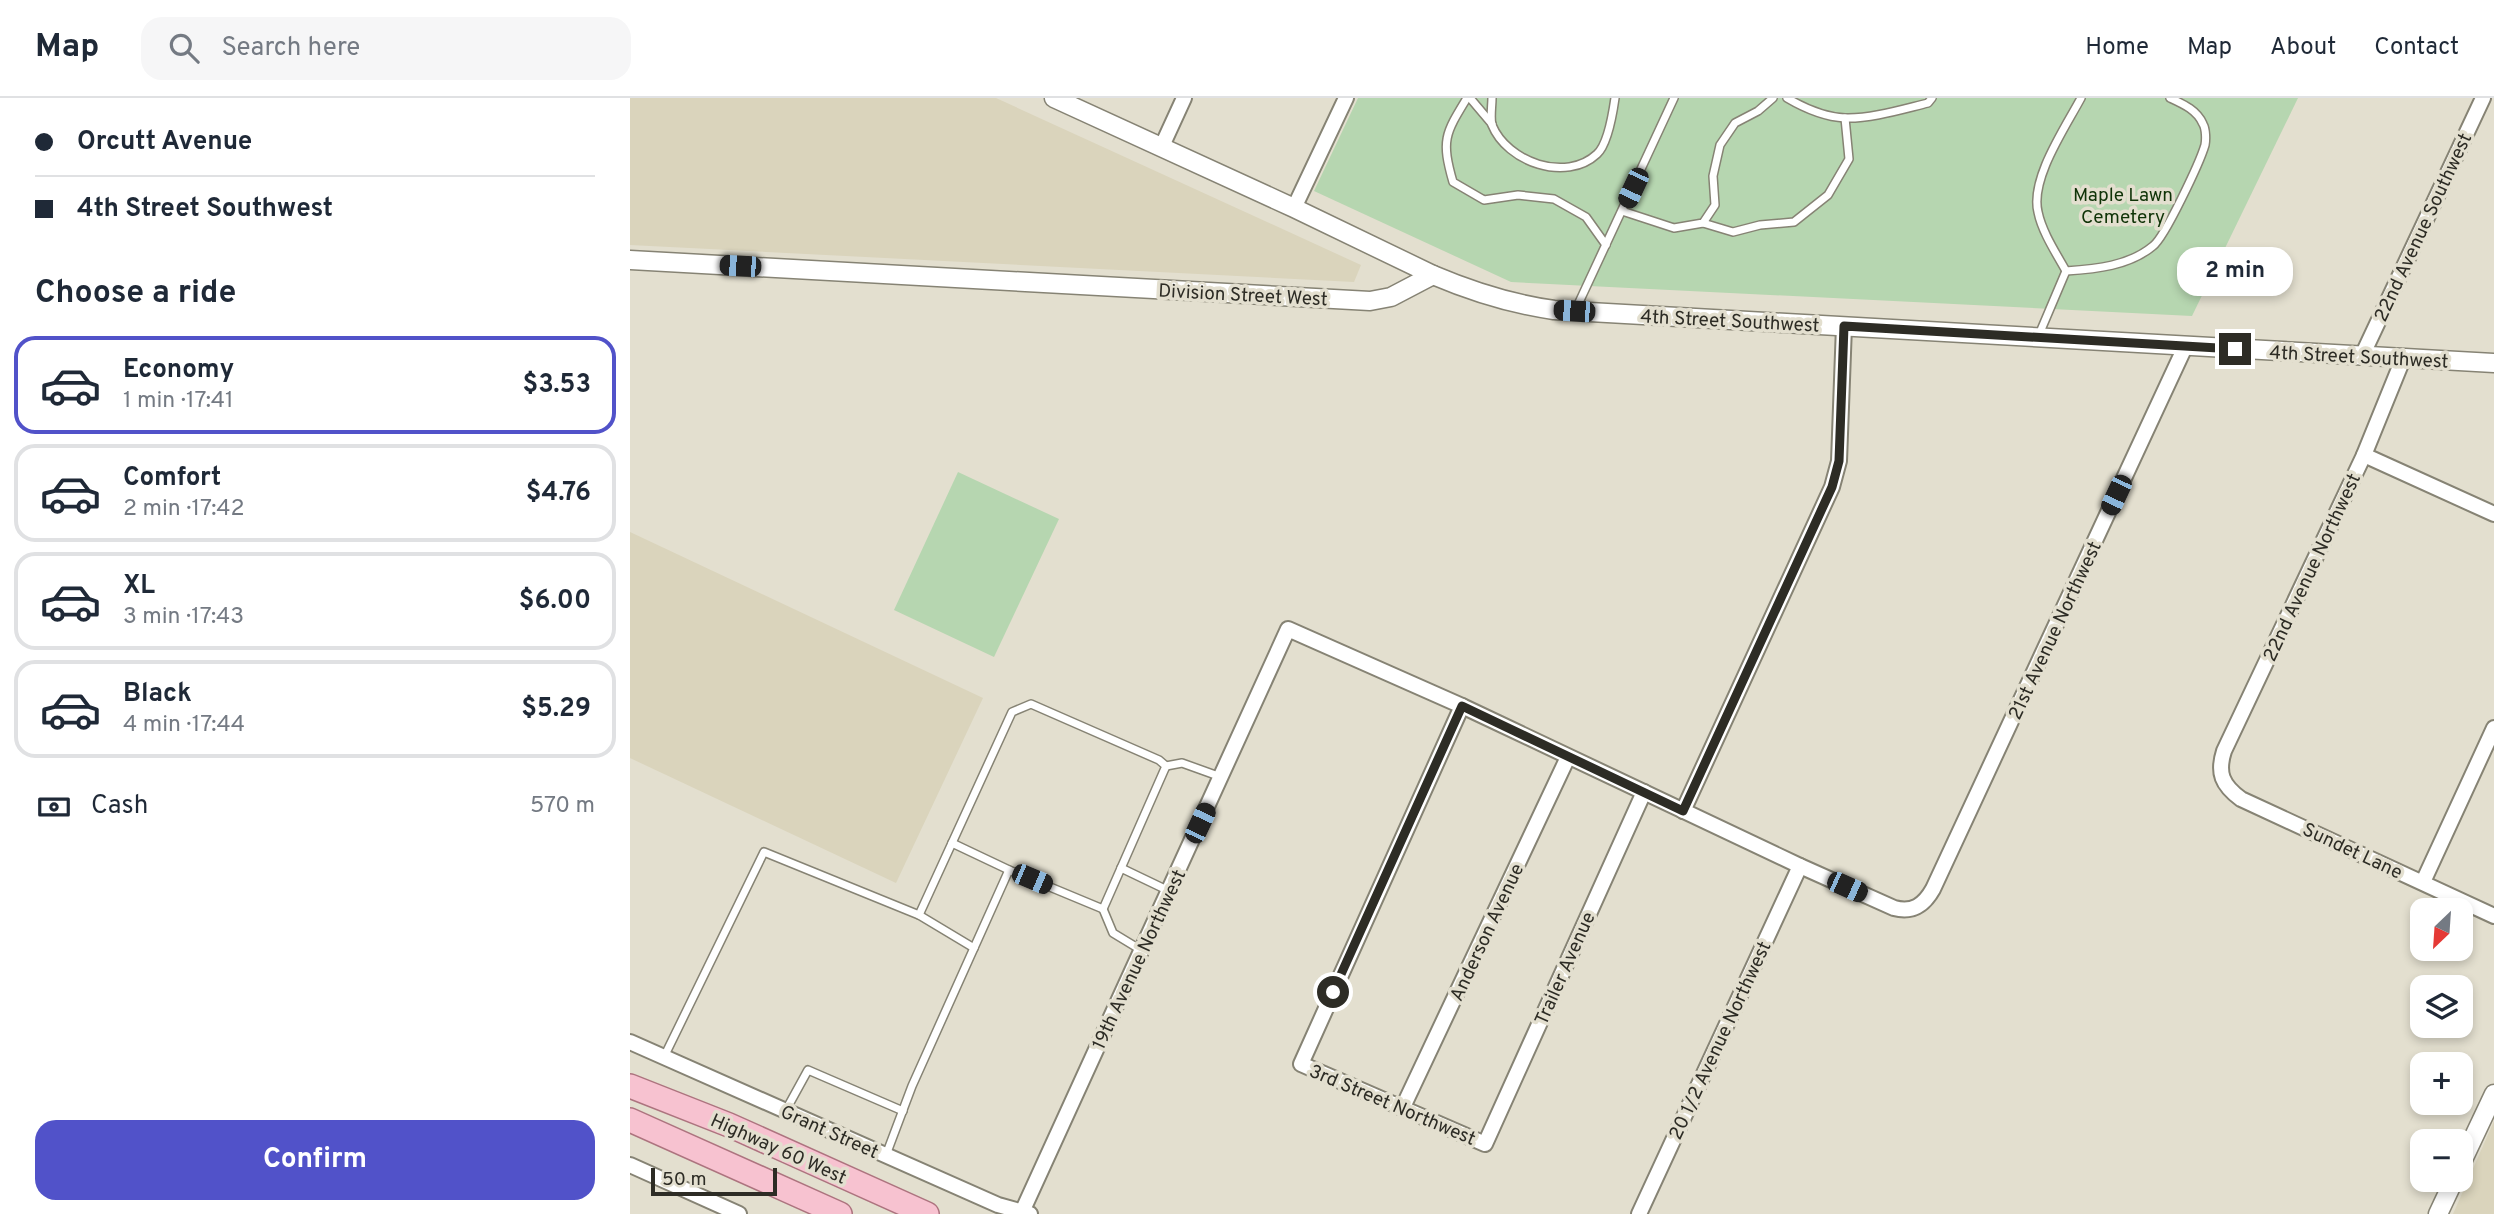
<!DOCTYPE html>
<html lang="en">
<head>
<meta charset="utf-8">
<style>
	:root { --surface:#fff; --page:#f6f6f7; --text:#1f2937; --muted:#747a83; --line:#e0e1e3; --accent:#5152c9 }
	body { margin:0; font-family:Overpass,sans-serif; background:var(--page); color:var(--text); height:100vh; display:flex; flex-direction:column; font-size:26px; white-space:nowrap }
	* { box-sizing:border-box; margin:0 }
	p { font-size:23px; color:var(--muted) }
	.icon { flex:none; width:38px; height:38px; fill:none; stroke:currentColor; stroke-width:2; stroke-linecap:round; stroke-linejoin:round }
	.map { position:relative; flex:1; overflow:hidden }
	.panel { display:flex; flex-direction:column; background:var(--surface); width:630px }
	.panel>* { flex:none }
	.guide { display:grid; align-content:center; height:154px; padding:0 35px; background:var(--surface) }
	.needle { width:46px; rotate:205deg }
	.controls { position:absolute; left:1780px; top:800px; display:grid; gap:14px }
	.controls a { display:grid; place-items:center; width:63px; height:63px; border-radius:14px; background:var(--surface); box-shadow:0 4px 10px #0003; font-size:35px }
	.scale { position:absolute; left:21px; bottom:18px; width:126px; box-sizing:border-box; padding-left:7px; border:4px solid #2d2c25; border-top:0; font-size:19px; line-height:24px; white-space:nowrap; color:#2d2c25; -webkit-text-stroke:5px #e3dfcf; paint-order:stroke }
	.end { position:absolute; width:32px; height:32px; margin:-16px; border:9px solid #2d2c25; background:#fff; box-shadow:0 0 0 4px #fff }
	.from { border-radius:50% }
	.bubble { position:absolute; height:49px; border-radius:21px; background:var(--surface); box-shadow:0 4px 10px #0003; font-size:23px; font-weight:700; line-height:49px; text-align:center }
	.car { position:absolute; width:21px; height:42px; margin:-21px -10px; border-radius:9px; box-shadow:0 0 5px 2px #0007; background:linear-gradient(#222 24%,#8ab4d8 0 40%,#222 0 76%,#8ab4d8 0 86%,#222 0) }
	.guide b { display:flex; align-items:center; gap:24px; height:66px; font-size:26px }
	.guide b+b { border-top:2px solid var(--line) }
	.guide i { width:18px; height:18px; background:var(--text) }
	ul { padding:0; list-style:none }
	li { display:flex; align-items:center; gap:21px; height:98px; margin:0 14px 10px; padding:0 21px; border:4px solid var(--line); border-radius:21px }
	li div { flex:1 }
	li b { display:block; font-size:26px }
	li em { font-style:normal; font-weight:700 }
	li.active { border-color:var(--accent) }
	li>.icon { width:63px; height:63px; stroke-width:1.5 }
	h2 { padding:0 35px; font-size:32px; line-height:84px }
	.pay { display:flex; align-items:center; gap:18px; height:77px; padding:0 35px; font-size:26px }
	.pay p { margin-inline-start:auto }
	.cta { display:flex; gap:14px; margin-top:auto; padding:14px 35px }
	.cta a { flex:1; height:80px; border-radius:21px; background:var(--accent); color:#fff; font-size:28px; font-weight:700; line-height:80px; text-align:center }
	header { display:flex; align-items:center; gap:42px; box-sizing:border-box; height:98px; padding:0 35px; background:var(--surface); border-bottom:2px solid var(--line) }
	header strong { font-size:33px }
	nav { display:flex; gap:38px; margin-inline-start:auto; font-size:24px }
	.search { width:490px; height:63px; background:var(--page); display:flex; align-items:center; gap:18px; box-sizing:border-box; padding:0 24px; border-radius:21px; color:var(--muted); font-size:26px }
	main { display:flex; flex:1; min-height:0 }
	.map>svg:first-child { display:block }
</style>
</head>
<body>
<header>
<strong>Map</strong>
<div class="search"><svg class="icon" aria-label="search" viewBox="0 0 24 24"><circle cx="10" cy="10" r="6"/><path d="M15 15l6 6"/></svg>Search here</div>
<nav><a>Home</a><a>Map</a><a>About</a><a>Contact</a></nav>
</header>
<main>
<section class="panel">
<div class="guide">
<b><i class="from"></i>Orcutt Avenue</b>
<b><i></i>4th Street Southwest</b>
</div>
<h2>Choose a ride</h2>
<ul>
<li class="active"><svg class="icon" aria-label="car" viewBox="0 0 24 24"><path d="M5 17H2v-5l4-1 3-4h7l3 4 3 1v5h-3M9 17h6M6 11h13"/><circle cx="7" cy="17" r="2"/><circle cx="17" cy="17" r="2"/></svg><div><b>Economy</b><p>1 min · 17:41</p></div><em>$3.53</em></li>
<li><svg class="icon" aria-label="car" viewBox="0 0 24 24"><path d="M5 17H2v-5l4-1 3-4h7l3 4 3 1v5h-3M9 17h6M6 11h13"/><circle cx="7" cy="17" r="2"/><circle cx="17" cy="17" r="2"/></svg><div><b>Comfort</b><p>2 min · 17:42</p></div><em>$4.76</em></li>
<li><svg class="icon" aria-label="car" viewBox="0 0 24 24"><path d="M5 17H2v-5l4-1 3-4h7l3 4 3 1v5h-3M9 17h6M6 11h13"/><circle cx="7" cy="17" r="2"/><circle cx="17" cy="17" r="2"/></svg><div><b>XL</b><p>3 min · 17:43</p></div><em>$6.00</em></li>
<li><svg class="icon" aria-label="car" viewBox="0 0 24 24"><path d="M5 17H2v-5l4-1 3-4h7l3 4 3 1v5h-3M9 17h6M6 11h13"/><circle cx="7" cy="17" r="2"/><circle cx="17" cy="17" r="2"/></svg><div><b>Black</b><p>4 min · 17:44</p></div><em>$5.29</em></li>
</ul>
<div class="pay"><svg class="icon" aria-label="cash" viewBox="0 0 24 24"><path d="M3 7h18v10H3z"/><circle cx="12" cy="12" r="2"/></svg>Cash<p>570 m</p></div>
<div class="cta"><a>Confirm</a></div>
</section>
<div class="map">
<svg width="1864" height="1116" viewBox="0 0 1864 1116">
	<rect width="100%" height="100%" fill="#e3dfcf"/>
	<g fill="#dad4bc">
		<path d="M0 0H366L731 167 724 184 0 147Z"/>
		<path d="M0 434 353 600 266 785 0 660Z"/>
		<path d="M1864 1023V1116H1823Z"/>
	</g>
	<g fill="#b6d6b0">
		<path d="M728 0H1668L1562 218 881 184 684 93Z"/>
		<path d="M328 374 429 421 364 559 264 512Z"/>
	</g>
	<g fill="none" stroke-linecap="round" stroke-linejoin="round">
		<defs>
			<g id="service">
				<path d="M837 0C815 36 811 42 823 84L854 102 888 97 924 101 956 119 976 147"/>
				<path d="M840 0 862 26"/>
				<path d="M862 0C862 8 860 20 862 27 877 64 936 85 967 56 978 46 983 14 985 0"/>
				<path d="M1157 0C1174 10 1195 19 1215 20 1240 21 1273 11 1298 5L1302 0"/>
				<path d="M992 113 1044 130 1073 125 1085 107 1083 78 1090 47 1105 25 1128 13 1143 0"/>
				<path d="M1073 125 1103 134 1130 127 1164 124 1198 97 1219 61 1215 20"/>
				<path d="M1436 173C1466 171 1499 168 1523 148 1535 139 1570 64 1575 47 1576 42 1576 31 1573 26 1567 12 1553 6 1540 0"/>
				<path d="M1436 173C1426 155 1412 134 1408 114 1400 81 1435 30 1451 0"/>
				<path d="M945 213 1044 0"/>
				<path d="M1408 239 1436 173"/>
				<path d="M536 668 552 665 591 679"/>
				<path d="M322 745 379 772"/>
				<path d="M491 770 539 793"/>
				<path d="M473 811 483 835 511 852"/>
				<path d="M289 817 344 850"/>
				<path d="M34 959 134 754 289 817 382 614 401 606 529 662 536 668 473 811 379 772 282 988 256 1057"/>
				<path d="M156 1012 178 972 273 1013"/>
			</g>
			<g id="minor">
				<path d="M532 48 554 0"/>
				<path d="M664 110 716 0"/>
				<path d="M1732 258 1853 0"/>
				<path d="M1773 261 1734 357 1594 653C1587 675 1592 687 1611 701L1864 818"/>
				<path d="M1734 357 1864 416"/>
				<path d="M832 608 671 966 855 1046 1014 694"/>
				<path d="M1053 713 1202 389 1209 363 1214 228"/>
				<path d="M1793 784 1864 630"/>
				<path d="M0 944 368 1107 400 1116"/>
				<path d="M773 1009 938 659"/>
				<path d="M0 1067 109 1116"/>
				<path d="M392 1114 658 531 832 608 1170 768 1264 810C1283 815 1294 807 1303 791L1555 249"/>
				<path d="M1009 1116 1170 768"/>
			</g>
			<g id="tertiary">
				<path d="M0 162 740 203 761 199 803 177 664 110 424 0"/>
				<path d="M803 177C843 194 881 206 924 212L1864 265"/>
				<path d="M1830 1068 1864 996"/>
				<path d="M1808 1116 1824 1082"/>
			</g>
			<g id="primary">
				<path d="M0 988 99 1027 297 1116"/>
				<path d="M0 1022 210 1116"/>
			</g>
		</defs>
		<use href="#service" stroke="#868374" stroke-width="10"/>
		<use href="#minor" stroke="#868374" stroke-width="18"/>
		<use href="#tertiary" stroke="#868374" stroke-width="21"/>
		<use href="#primary" stroke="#ad747f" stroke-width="26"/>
		<use href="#service" stroke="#fff" stroke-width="7"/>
		<use href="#minor" stroke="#fff" stroke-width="14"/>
		<use href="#tertiary" stroke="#fff" stroke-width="18"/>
		<use href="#primary" stroke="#f7c2d0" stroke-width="23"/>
	</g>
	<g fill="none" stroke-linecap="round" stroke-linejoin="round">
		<path stroke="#2d2c25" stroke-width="9" d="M703 894 832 608 1053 713 1202 389 1209 363 1214 228 1605 251"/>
	</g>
	<g text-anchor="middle" stroke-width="7" stroke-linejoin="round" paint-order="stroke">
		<g font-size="19" fill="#0f3307" stroke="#e3dfcf">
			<text x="1493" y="103">Maple Lawn<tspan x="1493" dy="22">Cemetery</tspan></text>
		</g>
		<g font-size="19" fill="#2d2c25" stroke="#e3dfcf">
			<text transform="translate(1792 129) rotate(-65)" y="7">22nd Avenue Southwest</text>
			<text transform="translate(613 196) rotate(3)" y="7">Division Street West</text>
			<text transform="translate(1100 222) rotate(3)" y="7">4th Street Southwest</text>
			<text transform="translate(1729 258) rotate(3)" y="7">4th Street Southwest</text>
			<text transform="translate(1681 469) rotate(-65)" y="7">22nd Avenue Northwest</text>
			<text transform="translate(1424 532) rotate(-65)" y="7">21st Avenue Northwest</text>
			<text transform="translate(1723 752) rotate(25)" y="7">Sundet Lane</text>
			<text transform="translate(856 834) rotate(-65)" y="7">Anderson Avenue</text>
			<text transform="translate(508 861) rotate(-65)" y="7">19th Avenue Northwest</text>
			<text transform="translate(934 870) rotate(-66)" y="7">Trailer Avenue</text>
			<text transform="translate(1089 942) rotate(-65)" y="7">20 1/2 Avenue Northwest</text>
			<text transform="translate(763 1006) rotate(23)" y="7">3rd Street Northwest</text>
			<text transform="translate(200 1033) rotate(24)" y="7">Grant Street</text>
			<text transform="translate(149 1050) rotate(24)" y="7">Highway 60 West</text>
		</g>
	</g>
</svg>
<div class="controls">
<a><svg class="needle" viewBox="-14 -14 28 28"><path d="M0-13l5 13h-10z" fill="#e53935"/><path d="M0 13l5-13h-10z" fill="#747a83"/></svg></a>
<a><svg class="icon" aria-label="layers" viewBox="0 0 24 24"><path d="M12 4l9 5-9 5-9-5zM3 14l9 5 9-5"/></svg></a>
<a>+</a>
<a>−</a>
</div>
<div class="scale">50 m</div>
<i class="end from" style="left:703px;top:894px"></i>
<i class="end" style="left:1605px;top:251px"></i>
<div class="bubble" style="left:1547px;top:149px;width:116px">2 min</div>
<i class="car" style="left:1003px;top:90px;rotate:205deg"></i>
<i class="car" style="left:110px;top:168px;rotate:273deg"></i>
<i class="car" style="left:944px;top:213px;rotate:274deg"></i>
<i class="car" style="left:1486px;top:397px;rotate:205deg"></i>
<i class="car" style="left:570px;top:725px;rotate:25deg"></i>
<i class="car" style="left:402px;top:781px;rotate:113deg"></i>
<i class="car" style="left:1217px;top:789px;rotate:114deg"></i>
</div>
</main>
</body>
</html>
